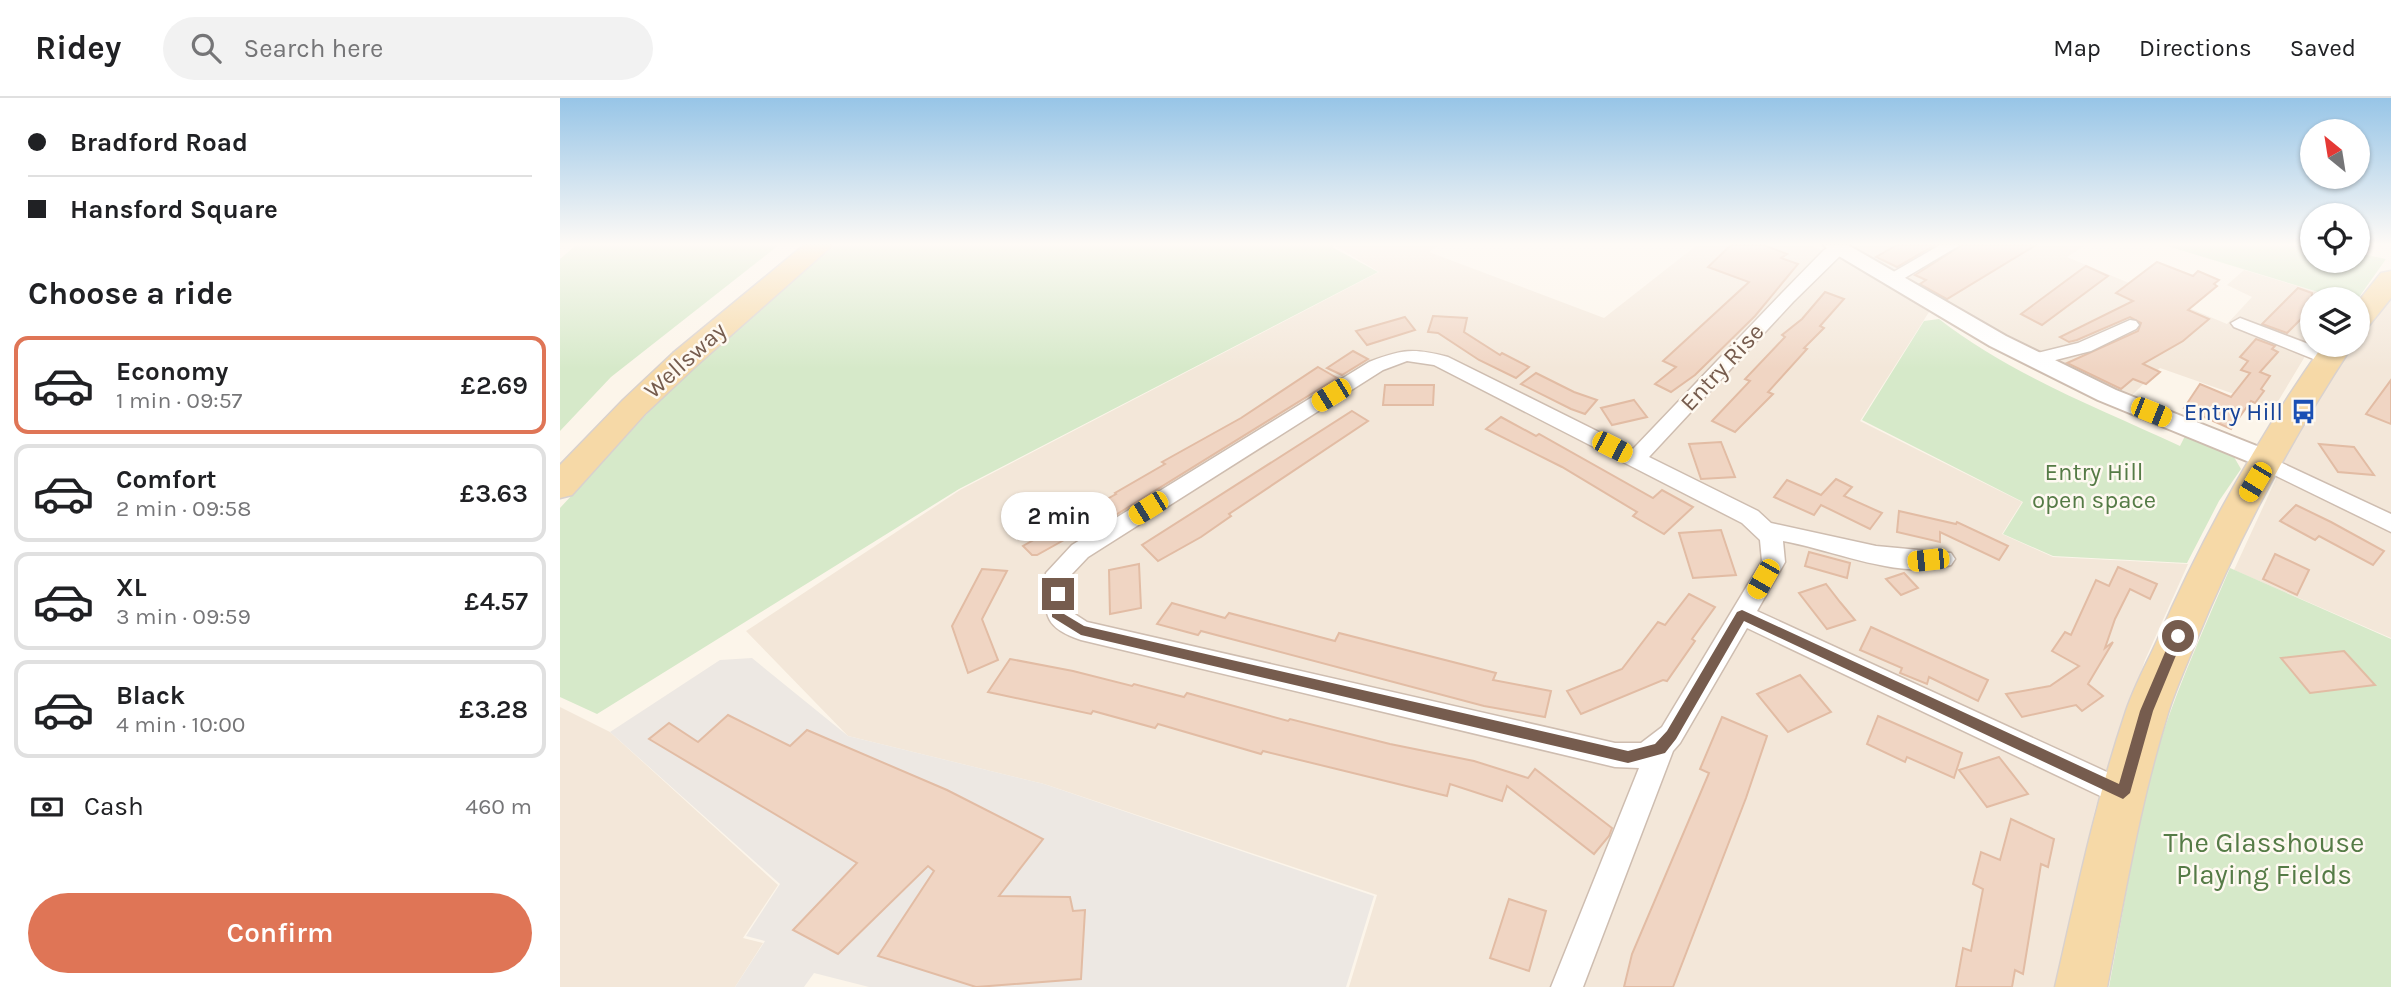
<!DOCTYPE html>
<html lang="en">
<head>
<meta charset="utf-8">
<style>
	:root { --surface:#fff; --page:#f2f2f2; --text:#202124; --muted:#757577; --line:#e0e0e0; --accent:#df7556 }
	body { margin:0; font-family:Karla,sans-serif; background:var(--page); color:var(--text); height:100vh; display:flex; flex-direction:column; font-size:26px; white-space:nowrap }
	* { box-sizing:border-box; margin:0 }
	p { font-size:23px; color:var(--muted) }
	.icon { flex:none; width:38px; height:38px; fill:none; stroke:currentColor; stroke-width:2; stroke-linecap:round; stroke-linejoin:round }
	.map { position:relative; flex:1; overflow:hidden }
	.panel { display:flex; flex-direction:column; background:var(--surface); width:560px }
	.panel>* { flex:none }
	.banner { display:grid; align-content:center; height:154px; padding:0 28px; background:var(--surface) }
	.needle { width:46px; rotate:330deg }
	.fabs { position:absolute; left:1740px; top:21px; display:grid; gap:14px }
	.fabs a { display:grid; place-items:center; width:70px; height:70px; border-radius:50%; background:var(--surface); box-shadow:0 2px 5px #0004; font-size:35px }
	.end { position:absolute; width:32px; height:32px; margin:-16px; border:9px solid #765c4e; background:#fff; box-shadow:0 0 0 4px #fff }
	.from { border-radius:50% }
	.bubble { position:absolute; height:49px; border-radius:24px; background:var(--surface); box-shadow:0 2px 5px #0004; font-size:23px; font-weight:600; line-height:49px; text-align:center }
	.car { position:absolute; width:21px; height:42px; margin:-21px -10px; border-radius:9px; box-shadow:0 0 5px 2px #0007; background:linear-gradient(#f5c518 24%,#345 0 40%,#f5c518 0 76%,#345 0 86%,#f5c518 0) }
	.banner b { display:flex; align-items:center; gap:24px; height:66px; font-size:26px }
	.banner b+b { border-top:2px solid var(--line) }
	.banner i { width:18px; height:18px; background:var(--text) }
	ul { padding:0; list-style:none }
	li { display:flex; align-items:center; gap:21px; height:98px; margin:0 14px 10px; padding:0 14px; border:4px solid var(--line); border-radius:14px }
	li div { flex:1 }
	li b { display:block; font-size:26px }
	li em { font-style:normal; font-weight:600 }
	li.selected { border-color:var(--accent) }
	li>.icon { width:63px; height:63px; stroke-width:1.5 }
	h2 { padding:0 28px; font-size:32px; line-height:84px }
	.pay { display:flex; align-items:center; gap:18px; height:77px; padding:0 28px; font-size:26px }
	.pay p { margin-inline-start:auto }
	.primary-button { display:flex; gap:14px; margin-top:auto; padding:14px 28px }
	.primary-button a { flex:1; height:80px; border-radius:42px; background:var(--accent); color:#fff; font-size:28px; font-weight:600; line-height:80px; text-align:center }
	header { display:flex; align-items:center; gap:42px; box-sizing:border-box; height:98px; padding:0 35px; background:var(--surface); border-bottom:2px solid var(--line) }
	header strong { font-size:33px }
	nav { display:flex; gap:38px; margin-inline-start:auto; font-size:24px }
	.search { width:490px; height:63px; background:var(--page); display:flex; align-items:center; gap:18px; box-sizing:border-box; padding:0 24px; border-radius:38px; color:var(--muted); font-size:26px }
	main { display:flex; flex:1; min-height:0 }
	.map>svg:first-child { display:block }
</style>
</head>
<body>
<header>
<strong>Ridey</strong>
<div class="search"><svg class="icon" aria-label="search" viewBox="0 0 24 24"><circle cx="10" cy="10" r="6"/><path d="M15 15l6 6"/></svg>Search here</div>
<nav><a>Map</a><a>Directions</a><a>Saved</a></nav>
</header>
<main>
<section class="panel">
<div class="banner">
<b><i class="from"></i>Bradford Road</b>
<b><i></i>Hansford Square</b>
</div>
<h2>Choose a ride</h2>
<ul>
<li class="selected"><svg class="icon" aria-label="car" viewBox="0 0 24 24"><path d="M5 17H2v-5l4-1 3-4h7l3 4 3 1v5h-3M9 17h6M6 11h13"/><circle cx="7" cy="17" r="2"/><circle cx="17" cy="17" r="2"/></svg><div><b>Economy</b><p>1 min · 09:57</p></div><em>£2.69</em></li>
<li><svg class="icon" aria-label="car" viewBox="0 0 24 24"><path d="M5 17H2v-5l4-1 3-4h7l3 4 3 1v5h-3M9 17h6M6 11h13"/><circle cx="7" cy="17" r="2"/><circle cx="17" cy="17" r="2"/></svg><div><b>Comfort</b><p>2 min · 09:58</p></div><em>£3.63</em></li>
<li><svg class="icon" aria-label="car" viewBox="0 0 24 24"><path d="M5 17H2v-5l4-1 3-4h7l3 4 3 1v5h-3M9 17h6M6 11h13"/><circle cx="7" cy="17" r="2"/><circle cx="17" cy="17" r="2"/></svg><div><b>XL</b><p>3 min · 09:59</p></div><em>£4.57</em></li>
<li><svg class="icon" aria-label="car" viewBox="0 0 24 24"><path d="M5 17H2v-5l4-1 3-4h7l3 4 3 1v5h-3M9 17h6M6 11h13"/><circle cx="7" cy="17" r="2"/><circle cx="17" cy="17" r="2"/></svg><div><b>Black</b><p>4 min · 10:00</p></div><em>£3.28</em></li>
</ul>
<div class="pay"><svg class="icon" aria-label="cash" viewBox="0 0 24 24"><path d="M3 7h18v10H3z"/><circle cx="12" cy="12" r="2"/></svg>Cash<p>460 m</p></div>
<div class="primary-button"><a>Confirm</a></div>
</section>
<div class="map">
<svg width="1831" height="889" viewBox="0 0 1831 889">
	<rect width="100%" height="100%" fill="#fcf5ea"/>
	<g fill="#f3e7d9">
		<path d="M774 147H879L869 154 1044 220 1137 147H1250L1299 170 1369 214 1300 323 1462 404 1442 436 1493 459 1628 466 1585 562 1535 711 1495 889H789L817 797 484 686 288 638 186 533 400 392 819 174Z"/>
		<path d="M1285 147H1526L1507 159 1667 226 1692 199 1667 187 1684 172 1780 201H1752V247H1755L1747 255 1714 310 1600 270 1569 300 1489 264Z"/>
		<path d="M1831 196V540L1674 472 1752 303 1781 257 1789 247H1797V237Z"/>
		<path d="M0 609 50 634 218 787 183 840 203 845 175 889H0Z"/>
	</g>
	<path fill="#ede8e3" d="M192 560 288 638 484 686 814 798 786 889H309L254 875 244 889H175L205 843 186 838 220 786 50 634 160 562Z"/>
	<g fill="#d6e9c9">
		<path d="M16 147H219L51 279 0 333V161Z"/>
		<path d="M276 147H773L772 149 818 174 399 391 37 616 0 599V410L109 292 248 165 256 163Z"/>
		<path d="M1604 147H1752V163H1797V155L1826 161 1797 202 1781 201Z"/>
		<path d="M1379 221C1451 277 1538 310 1620 348L1625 338 1674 359 1681 371 1659 403 1627 465 1493 458 1443 436 1463 404 1302 322 1364 223Z"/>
		<path d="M1670 470 1831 541V889H1549C1565 806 1577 719 1602 638 1621 581 1646 526 1670 470Z"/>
	</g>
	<g fill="#f0d5c3" stroke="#e2bca4" stroke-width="2">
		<path d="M1171 147H1204L1227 156 1221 160 1238 166 1195 218 1135 277 1111 294 1095 286 1116 269 1103 263 1189 184 1148 169Z"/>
		<path d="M1337 147H1375L1337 169 1316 159Z"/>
		<path d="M1402 147H1476L1387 201 1360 186 1366 182 1355 177Z"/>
		<path d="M1597 164 1633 178 1638 173 1659 182 1654 186 1657 188 1628 212 1649 221 1623 243 1583 266 1600 274 1586 286 1573 281 1561 291 1507 265 1578 233 1581 225 1570 219 1517 242 1509 244 1500 239 1573 203 1556 195Z"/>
		<path d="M1526 168 1548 178 1482 227 1461 216Z"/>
		<path d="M1738 190 1752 195V222L1743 219 1727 235 1702 226Z"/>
		<path d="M1265 194 1284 201 1260 228 1264 230 1244 250 1247 251 1208 294 1213 296 1175 334 1152 323 1190 283 1185 281 1225 239 1222 237 1242 221Z"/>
		<path d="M873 218 907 220 904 234 940 257 942 255 969 269 956 280 919 262 878 235 868 234Z"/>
		<path d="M845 219 855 232 807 247 796 233Z"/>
		<path d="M1696 241 1715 248 1712 251 1718 254 1700 274 1710 278 1701 291 1704 293 1695 305 1691 303 1671 331 1624 310 1640 286 1671 299 1690 275 1681 272 1688 263 1680 259Z"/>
		<path d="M793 253 808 261 782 277 767 270Z"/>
		<path d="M758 269 777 280 525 436 522 432 477 457H472L463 448 556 396 555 395 605 366 602 364 681 320Z"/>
		<path d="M976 275 1014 294 1037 302 1025 316 1011 311 961 286Z"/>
		<path d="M1831 282V326L1806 316Z"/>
		<path d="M825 287H874L873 307H823Z"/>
		<path d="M1074 302 1087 319 1052 327 1041 310Z"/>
		<path d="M792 313 808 323 669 416 671 418 641 439 598 463 582 447Z"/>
		<path d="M941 319 976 338 979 336 1093 400 1102 392 1133 409 1104 436 1073 418 1077 414 1002 369 926 331Z"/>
		<path d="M1161 344 1175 379 1141 381 1129 346Z"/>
		<path d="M1759 346 1794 349 1814 377 1778 374Z"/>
		<path d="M1276 381 1292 389 1284 398 1322 415 1310 431 1261 407 1254 417 1214 399 1227 382 1261 397Z"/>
		<path d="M1736 407 1771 424 1824 453 1813 467 1759 438 1755 442 1720 423Z"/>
		<path d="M1339 413 1396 426 1397 424 1448 448 1439 462 1380 434V444L1337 434Z"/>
		<path d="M1161 432 1176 477 1133 480 1119 435Z"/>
		<path d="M1249 454 1290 465 1287 480 1245 468Z"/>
		<path d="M1715 456 1749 472 1737 497 1703 481Z"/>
		<path d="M579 466 581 510 550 516 549 472Z"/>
		<path d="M1558 469 1597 486 1590 501 1570 491 1555 521 1545 550 1553 544 1528 586 1543 598 1522 613 1516 607 1462 619 1446 596 1490 588 1519 568 1492 553 1505 534 1511 537 1536 482 1549 488Z"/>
		<path d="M422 471 447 473 422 521 438 562 408 575 392 528Z"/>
		<path d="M1344 475 1358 490 1341 497 1326 481Z"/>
		<path d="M1266 486 1280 504 1295 522 1267 531 1239 495Z"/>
		<path d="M1129 496 1155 509 1132 541 1135 543 1107 583 1103 582 1021 616 1007 593 1062 571 1098 524 1105 527Z"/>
		<path d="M612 505 665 520 669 515 775 543 779 535 936 575 933 582 991 593 985 619 924 608 641 533 638 537 597 526Z"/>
		<path d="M1311 529 1428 582 1418 603 1369 579 1367 586 1340 575 1342 570 1300 552Z"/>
		<path d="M1784 553 1815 587 1750 595 1721 560Z"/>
		<path d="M450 561 513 573 572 588 574 586 624 599 627 595 728 623 730 621 830 646 914 663 968 680 975 671 1052 730 1049 738 1034 756 947 688 942 703 890 686 887 698 703 653 701 656 598 626 595 630 533 613 531 616 428 594Z"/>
		<path d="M1240 577 1271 614 1228 634 1197 596Z"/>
		<path d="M168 617 230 648 247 632 387 692 483 741 439 798 510 799 513 813 525 812 521 881 416 889 318 858 374 773 368 768 278 856 233 832 297 765 89 641 109 625 138 644Z"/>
		<path d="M1318 618 1402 655 1394 680 1347 659 1345 664 1307 646Z"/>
		<path d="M1162 619 1207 638 1186 700 1113 889H1064L1072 856 1149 675 1140 671Z"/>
		<path d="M1439 659 1468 696 1427 709 1399 672Z"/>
		<path d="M1451 721 1494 741 1488 769 1481 766 1463 876 1455 872 1452 889H1396L1403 850 1411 853 1423 791 1413 786 1421 754 1440 762Z"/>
		<path d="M949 801 986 813 969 873 930 860Z"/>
	</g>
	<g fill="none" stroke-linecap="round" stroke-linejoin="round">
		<defs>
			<g id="minor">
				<path d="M1274 147H1286L1288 150 1233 204 1089 359 1198 413 1211 425 1316 448 1391 455 1395 461 1391 467C1341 483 1274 452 1223 443L1225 464 1197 513 1573 686 1577 695 1573 704 1563 708 1553 704 1187 530 1120 645 1113 653 1023 889H991L1079 670 1055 669 521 542C479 528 486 513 486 475L512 447 809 264C843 251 853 250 888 259L1073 351 1221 196 1264 152ZM847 263 874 267 1182 425 1200 442 1202 463 1102 629 1081 645H1055L527 524 510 513V478L528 459 823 272Z"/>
				<path d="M1380 147H1400L1338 184 1332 185 1323 180Z"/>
				<path d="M1680 220 1775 256 1777 260 1775 264H1761L1674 229 1671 225Z"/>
				<path d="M1570 222 1576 223 1579 227 1576 231 1531 253 1476 267 1467 261 1469 257 1518 245Z"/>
				<path d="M1707 358 1831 416V434L1700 370 1696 365 1700 360Z"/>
			</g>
			<path id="tertiary" d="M1264 147H1288L1446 238 1556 292 1717 356 1721 362 1717 368 1708 371 1699 368 1538 302 1430 248 1267 151Z"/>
			<g id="primary">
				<path d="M244 147H273L135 269 85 316 12 397 0 400V367L63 302 113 255Z"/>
				<path d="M1831 173V200L1807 230 1797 233V205L1821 175Z"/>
				<path d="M1763 247H1793C1732 340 1679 438 1637 541 1627 566 1616 590 1608 615 1580 704 1565 797 1547 889H1495C1516 798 1535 705 1565 616 1573 591 1586 567 1597 543 1642 439 1698 340 1763 247Z"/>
			</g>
		</defs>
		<use href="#minor" stroke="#cebdb0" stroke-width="3"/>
		<use href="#tertiary" stroke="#cebdb0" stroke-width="4"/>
		<use href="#primary" stroke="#d9d1cd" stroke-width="3"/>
		<use href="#minor" fill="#fff" fill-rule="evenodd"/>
		<use href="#tertiary" fill="#fff" fill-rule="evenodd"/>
		<use href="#primary" fill="#f6d9a7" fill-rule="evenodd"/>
	</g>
	<linearGradient id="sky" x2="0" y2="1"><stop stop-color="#97c5e7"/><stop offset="0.54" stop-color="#fefaf6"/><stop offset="1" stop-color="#fefaf6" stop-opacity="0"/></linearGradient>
	<rect width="1831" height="271" fill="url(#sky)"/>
	<path fill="#765c4e" d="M498 492 504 496V516L524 528 1068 653 1095 646 1107 633 1177 514 1182 512 1559 686 1580 613 1612 538 1618 533 1624 538 1593 613 1570 695 1563 701 1184 523 1116 641 1105 655 1068 665 521 537 492 519V496Z"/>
	<defs>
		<symbol id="bus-bare" viewBox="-9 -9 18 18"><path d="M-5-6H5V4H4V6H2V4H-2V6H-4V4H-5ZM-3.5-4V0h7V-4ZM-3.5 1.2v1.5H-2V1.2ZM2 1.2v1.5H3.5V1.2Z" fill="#1a4fb4" stroke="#fef9f1" stroke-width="2.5" paint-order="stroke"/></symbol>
	</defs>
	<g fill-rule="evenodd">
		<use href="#bus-bare" x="1726" y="296" width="35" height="35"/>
	</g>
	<g text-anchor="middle" stroke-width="5" stroke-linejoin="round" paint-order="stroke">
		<g font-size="24" fill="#765c4e" stroke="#fef9f1">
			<text transform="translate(125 262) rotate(-42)" y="8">Wellsway</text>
			<text transform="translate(1162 269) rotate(-47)" y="8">Entry Rise</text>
		</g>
		<g font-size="24" fill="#164399" stroke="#fef9f1" text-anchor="end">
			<text x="1723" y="322">Entry Hill</text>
		</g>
		<g font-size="24" fill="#557b46" stroke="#fef9f1">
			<text x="1534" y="382">Entry Hill<tspan x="1534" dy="28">open space</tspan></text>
		</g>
		<g font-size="28" fill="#557b46" stroke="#fef9f1">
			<text x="1704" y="754">The Glasshouse<tspan x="1704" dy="32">Playing Fields</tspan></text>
		</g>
	</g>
</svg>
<div class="fabs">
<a><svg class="needle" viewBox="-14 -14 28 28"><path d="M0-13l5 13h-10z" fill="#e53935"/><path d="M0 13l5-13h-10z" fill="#757577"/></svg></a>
<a><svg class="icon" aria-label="locate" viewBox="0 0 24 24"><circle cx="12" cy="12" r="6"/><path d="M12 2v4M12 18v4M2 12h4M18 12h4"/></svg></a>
<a><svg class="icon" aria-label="layers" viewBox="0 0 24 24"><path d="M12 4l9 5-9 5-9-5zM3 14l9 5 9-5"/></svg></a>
</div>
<i class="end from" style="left:1618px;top:538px"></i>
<i class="end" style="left:498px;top:496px"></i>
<div class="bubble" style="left:441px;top:394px;width:116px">2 min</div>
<i class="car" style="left:771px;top:297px;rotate:238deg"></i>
<i class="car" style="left:1591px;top:314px;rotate:112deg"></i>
<i class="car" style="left:1052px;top:349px;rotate:117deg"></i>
<i class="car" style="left:1695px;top:384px;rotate:211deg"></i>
<i class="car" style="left:588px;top:410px;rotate:238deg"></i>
<i class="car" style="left:1368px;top:462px;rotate:264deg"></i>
<i class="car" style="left:1203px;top:481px;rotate:210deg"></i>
</div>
</main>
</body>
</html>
